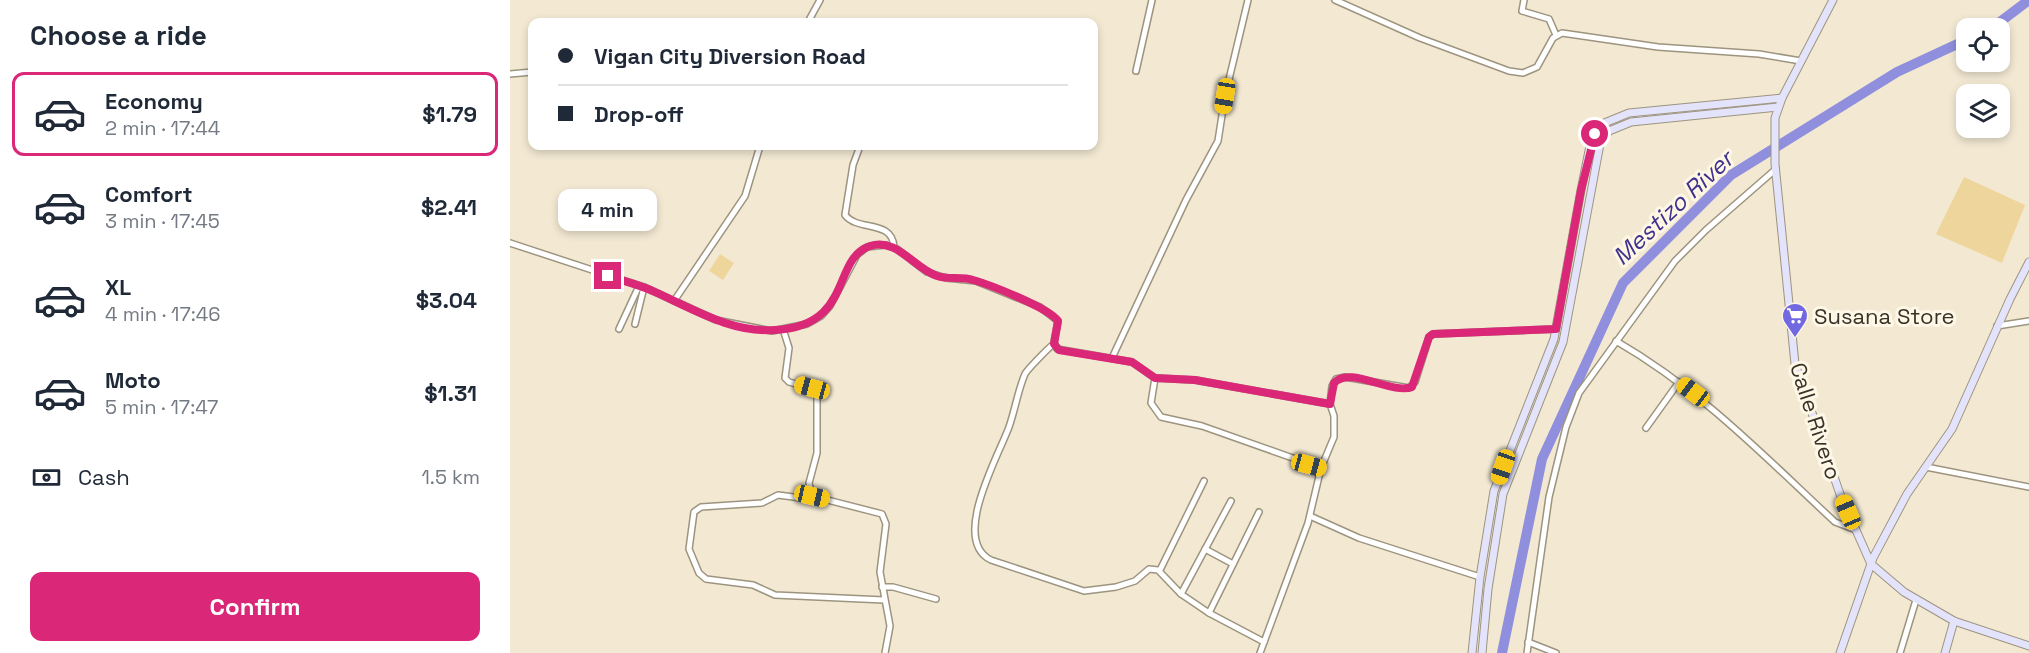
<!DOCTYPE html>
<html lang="en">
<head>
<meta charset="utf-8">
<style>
	:root { --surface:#fff; --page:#f6f6f7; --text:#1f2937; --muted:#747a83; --line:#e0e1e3; --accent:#db2777 }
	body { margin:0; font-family:"Space Grotesk",sans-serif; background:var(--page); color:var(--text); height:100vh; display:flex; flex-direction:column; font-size:22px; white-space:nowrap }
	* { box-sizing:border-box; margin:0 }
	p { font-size:20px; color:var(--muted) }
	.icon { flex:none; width:33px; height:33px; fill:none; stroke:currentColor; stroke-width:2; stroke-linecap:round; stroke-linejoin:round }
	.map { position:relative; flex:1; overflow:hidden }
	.panel { display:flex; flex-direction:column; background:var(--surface); width:510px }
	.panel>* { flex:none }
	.top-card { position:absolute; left:18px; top:18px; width:570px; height:132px; border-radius:12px; box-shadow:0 3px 9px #0003; display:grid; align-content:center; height:132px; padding:0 30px; background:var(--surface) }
	.fabs { position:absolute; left:1446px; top:18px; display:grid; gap:12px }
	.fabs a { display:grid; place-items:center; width:54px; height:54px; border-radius:12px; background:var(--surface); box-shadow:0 3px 9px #0003; font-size:30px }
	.end { position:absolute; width:27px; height:27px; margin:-14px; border:8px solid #db2777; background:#fff; box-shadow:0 0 0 3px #fff }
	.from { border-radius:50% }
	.bubble { position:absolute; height:42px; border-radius:12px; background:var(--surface); box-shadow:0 3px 9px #0003; font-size:20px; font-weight:700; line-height:42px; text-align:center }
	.car { position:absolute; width:18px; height:36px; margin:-18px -9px; border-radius:8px; box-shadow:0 0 4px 2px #0007; background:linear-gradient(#f5c518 24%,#345 0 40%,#f5c518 0 76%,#345 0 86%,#f5c518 0) }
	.top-card b { display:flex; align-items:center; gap:21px; height:57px; font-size:22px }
	.top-card b+b { border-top:2px solid var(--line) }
	.top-card i { width:15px; height:15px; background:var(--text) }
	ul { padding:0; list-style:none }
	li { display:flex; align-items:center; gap:18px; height:84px; margin:0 12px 9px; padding:0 18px; border:3px solid transparent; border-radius:12px }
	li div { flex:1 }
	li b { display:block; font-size:22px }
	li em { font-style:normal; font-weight:700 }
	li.on { border-color:var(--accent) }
	li>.icon { width:54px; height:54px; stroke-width:1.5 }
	h2 { padding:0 30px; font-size:27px; line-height:72px }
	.pay { display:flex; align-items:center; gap:15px; height:66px; padding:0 30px; font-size:22px }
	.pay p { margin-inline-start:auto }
	.cta { display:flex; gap:12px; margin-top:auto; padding:12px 30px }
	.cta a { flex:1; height:69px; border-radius:12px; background:var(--accent); color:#fff; font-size:24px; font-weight:700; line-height:69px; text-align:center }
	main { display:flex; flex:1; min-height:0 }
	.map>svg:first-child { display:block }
</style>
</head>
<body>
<main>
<section class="panel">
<h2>Choose a ride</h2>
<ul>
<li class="on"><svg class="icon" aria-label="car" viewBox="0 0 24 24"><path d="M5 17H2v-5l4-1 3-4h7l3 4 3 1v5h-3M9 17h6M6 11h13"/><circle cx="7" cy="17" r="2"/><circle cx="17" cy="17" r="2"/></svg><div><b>Economy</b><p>2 min · 17:44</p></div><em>$1.79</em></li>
<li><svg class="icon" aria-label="car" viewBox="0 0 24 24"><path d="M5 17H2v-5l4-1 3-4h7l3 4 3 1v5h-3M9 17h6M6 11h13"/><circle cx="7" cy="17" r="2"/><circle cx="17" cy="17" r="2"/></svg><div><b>Comfort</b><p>3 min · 17:45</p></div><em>$2.41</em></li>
<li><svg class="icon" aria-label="car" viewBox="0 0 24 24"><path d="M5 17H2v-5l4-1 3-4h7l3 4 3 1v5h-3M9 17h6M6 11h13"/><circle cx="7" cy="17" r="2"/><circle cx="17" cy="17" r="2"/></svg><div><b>XL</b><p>4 min · 17:46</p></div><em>$3.04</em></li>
<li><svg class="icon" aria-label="car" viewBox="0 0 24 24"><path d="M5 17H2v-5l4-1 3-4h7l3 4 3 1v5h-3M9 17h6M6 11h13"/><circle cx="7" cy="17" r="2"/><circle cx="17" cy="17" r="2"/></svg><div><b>Moto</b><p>5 min · 17:47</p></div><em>$1.31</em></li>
</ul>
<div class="pay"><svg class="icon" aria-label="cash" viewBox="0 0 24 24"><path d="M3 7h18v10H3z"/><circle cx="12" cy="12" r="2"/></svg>Cash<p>1.5 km</p></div>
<div class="cta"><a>Confirm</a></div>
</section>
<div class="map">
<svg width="1519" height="653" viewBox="0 0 1519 653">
	<rect width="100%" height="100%" fill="#f3e9d3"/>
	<g fill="#eed59c">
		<path d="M1454 177 1515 205 1492 263 1426 234Z"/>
		<path d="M210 254 224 263 213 280 199 271Z"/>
	</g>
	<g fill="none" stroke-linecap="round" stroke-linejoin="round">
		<g stroke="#8f8fde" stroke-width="10">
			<path d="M1482 28 1519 0"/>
			<path d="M992 653 1032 459 1113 283 1221 175 1387 72 1456 40"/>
		</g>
		<defs>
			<g id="street">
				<path d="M825 0 910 38 999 71 1013 73 1027 67 1043 38 1052 33 1148 47 1249 54 1291 61"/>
				<path d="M1014 0 1012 11 1039 19 1046 35"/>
				<path d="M298 22 310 0"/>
				<path d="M626 71 642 0"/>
				<path d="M0 74 22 72"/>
				<path d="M350 146 343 165 335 215C348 232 382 219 384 247"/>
				<path d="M0 243 134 287 206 320 262 331 297 324 311 316 320 306 347 255 357 247 375 245 387 249 417 272 436 278 466 281 530 307 548 321 544 342 547 349 622 362 645 378 641 403 651 417 692 426 811 468"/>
				<path d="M164 301 235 196 250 146"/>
				<path d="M125 324 134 287"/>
				<path d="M1487 326 1519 321"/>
				<path d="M109 329 129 286"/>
				<path d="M273 329 279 348 275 378 279 382 304 389 307 394V453L299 483 302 496"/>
				<path d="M1106 341C1191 390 1254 456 1325 522L1346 530"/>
				<path d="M544 344C540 346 517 370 515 374 508 390 505 410 499 427 489 455 440 540 481 560L574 591 606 587 625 581 639 569 648 570 671 594 699 613 754 642"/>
				<path d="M602 358 676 200 708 141 715 96 738 0"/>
				<path d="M645 378 685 380 820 404"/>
				<path d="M1136 428 1169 382"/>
				<path d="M1416 467 1519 487"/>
				<path d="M800 516 849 538 970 577"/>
				<path d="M695 549 723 564"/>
				<path d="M650 570 694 481"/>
				<path d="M372 587H383L426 599"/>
				<path d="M671 594 721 501"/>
				<path d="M374 600 265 595 243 585 196 579 189 573 179 549 184 512 191 507 252 503 268 495 291 498 302 496 372 514 376 524 370 572 380 626 375 653"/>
				<path d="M699 613 749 512"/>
				<path d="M1018 642 1046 653"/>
				<path d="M750 653 798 523 811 468 824 437V416L820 404 822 386 826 379 835 377 899 388 905 382 919 337 923 334 1046 329"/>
				<path d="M1017 653 1039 497 1056 427 1069 393 1165 261 1196 230 1266 169"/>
				<path d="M1390 653 1406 600"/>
			</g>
			<g id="secondary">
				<path d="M1323 0 1272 98 1265 118V164L1285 364 1330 494 1361 564 1394 592 1444 621 1519 646"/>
				<path d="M962 653 970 577 984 491 1044 339 1071 190 1081 141 1085 133 1092 124 1119 113 1272 98"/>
				<path d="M972 653 978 589 993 494 1053 342 1090 144 1099 131 1121 122 1268 107"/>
				<path d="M1330 653 1363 558 1397 494 1442 429 1500 299 1519 262"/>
				<path d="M1435 653 1444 621"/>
			</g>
		</defs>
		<use href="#street" stroke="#9d947f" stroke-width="8"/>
		<use href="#secondary" stroke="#9d947f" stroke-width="9"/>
		<use href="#street" stroke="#fff" stroke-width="5"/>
		<use href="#secondary" stroke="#e3e3fc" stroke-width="7"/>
	</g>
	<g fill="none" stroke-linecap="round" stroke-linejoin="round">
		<path stroke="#db2777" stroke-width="8" d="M98 276C113 281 130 285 145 292 183 309 221 333 265 330 344 326 321 259 360 246 386 237 404 268 427 276 439 280 452 276 463 280 481 285 539 308 548 321L544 344 549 350 622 362 645 378 685 380 820 404 824 383C840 365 881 395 902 387L919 337 923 334 1046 329 1071 190 1085 134"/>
	</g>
	<defs>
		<symbol id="supermarket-pin" viewBox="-11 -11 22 30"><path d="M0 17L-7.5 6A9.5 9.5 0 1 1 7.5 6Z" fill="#7268e2" stroke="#fff7e5"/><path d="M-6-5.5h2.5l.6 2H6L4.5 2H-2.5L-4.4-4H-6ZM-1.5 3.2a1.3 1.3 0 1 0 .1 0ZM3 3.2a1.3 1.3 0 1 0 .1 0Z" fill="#fff"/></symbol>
	</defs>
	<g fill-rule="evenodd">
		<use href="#supermarket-pin" x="1270" y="301" width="30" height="40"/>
	</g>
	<g text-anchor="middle" stroke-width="6" stroke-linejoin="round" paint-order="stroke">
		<g font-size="22" fill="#37332a" stroke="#fff7e5" text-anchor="start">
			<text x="1304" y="324">Susana Store</text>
		</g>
		<g font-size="22" fill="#37332a" stroke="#fff7e5">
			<text transform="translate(1306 421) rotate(72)" y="8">Calle Rivero</text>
		</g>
		<g font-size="24" font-style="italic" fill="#3e328e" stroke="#fff7e5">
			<text transform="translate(1163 208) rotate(-43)" y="8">Mestizo River</text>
		</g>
	</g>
</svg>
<div class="fabs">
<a><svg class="icon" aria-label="locate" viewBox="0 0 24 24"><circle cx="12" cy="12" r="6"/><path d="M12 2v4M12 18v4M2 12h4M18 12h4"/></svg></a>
<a><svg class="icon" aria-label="layers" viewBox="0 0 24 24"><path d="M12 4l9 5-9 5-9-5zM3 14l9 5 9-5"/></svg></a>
</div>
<i class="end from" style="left:1085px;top:134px"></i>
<i class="end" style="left:98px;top:276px"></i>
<div class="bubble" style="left:48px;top:189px;width:99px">4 min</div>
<i class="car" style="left:715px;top:96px;rotate:189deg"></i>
<i class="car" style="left:302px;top:388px;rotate:285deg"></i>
<i class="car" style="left:1183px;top:392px;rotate:307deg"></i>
<i class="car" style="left:799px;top:465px;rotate:105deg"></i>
<i class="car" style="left:993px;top:467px;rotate:199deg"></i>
<i class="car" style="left:302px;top:496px;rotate:103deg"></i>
<i class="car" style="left:1338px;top:512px;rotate:337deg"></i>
<div class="top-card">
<b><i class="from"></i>Vigan City Diversion Road</b>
<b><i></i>Drop-off</b>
</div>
</div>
</main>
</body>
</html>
